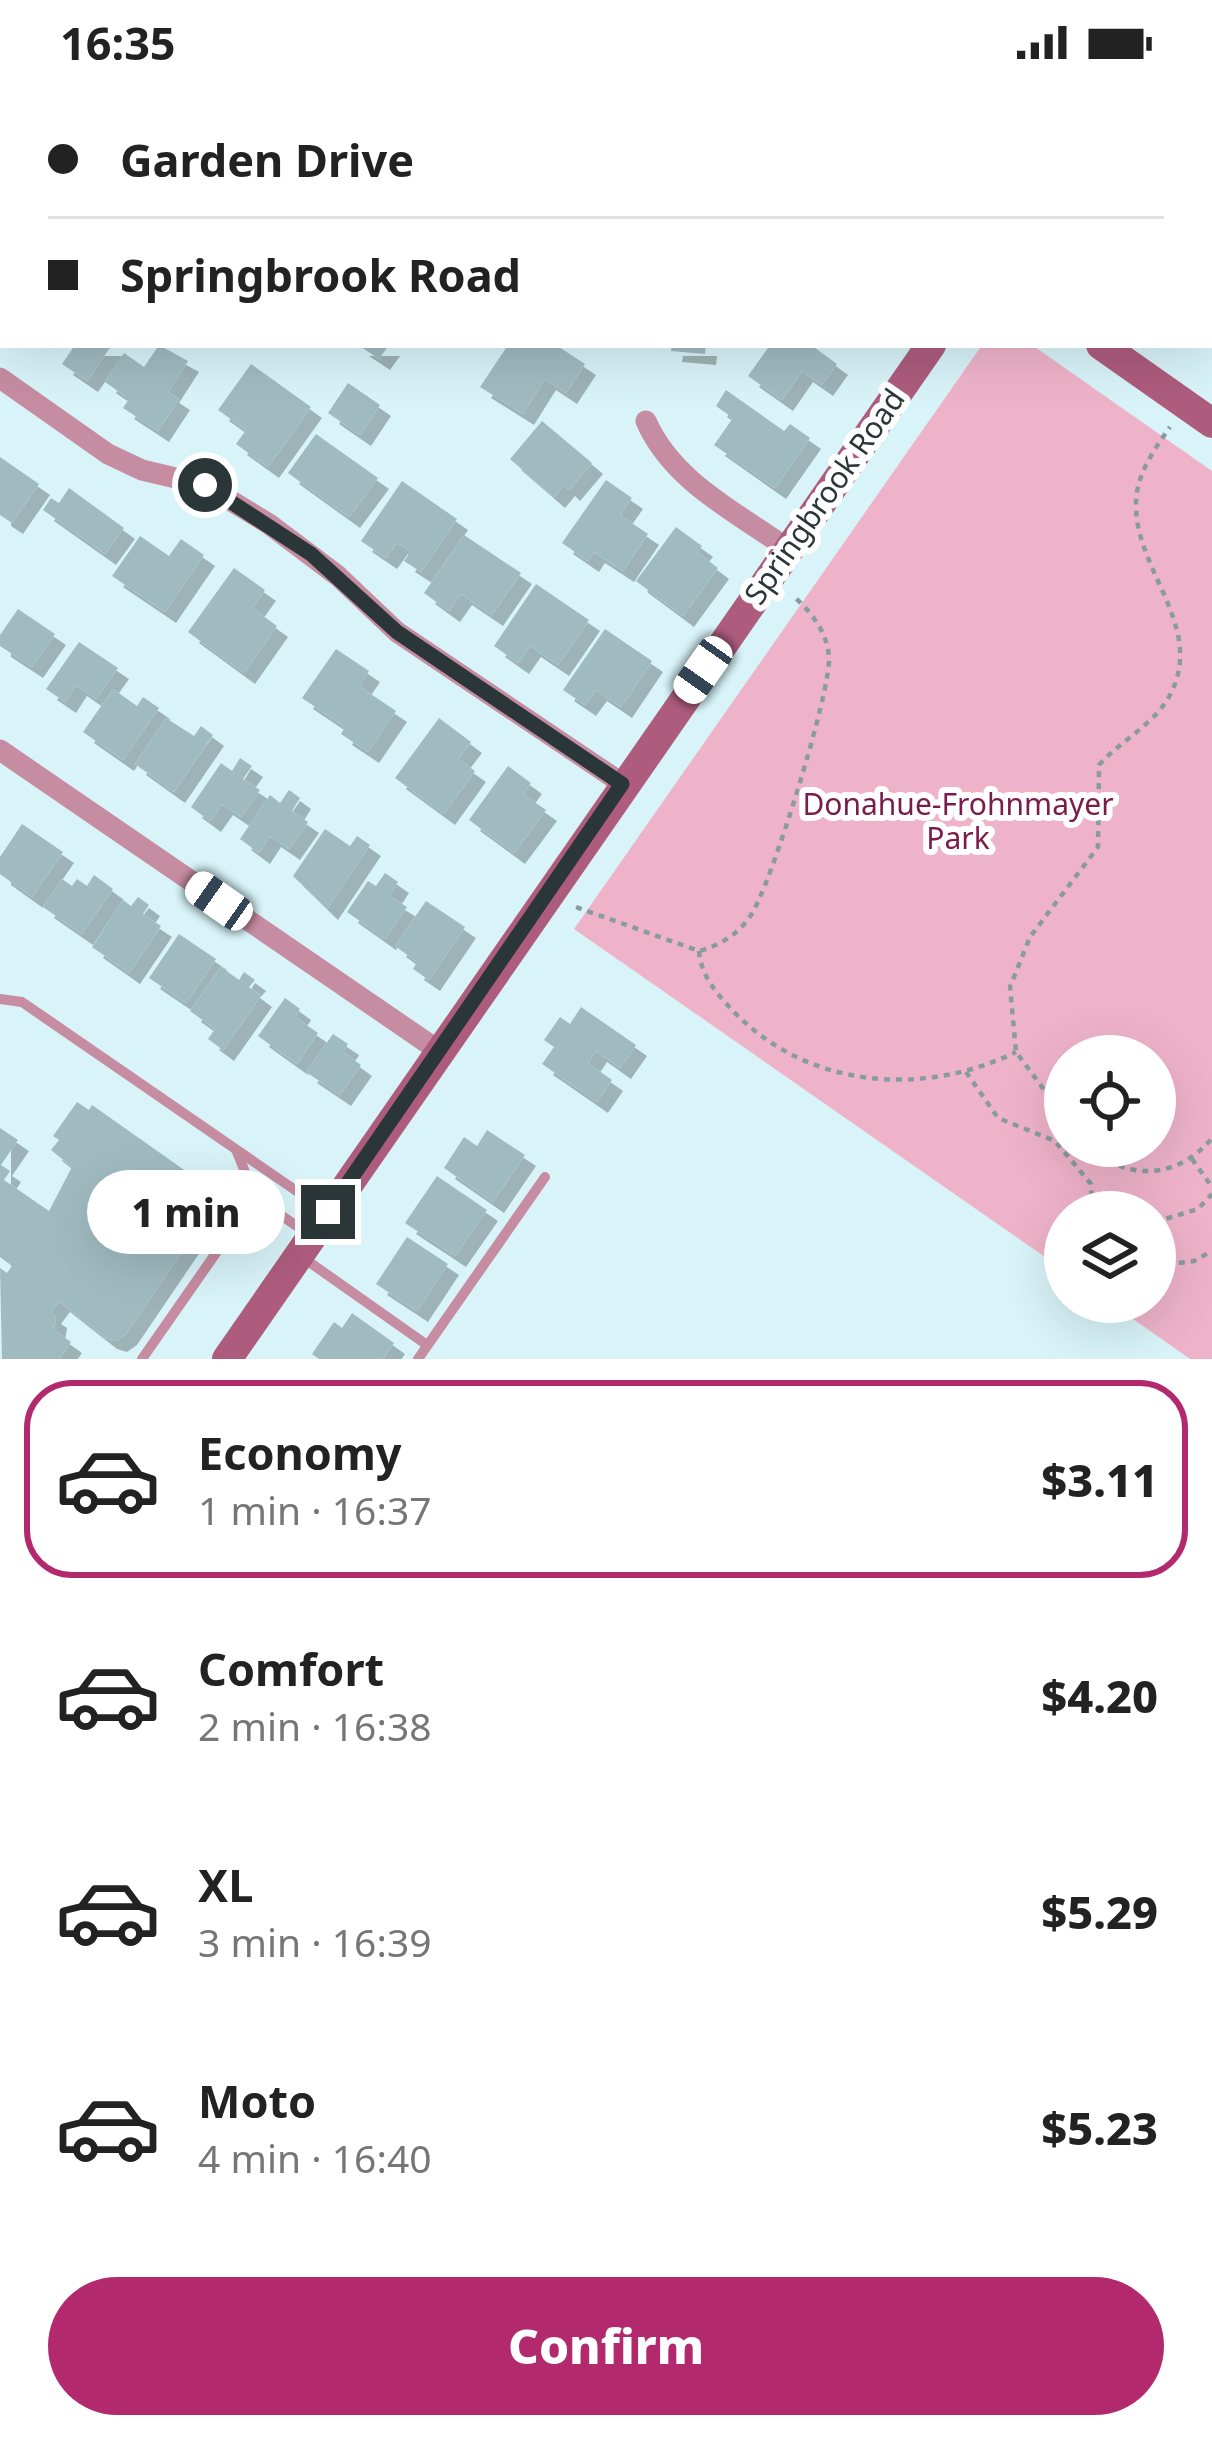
<!DOCTYPE html>
<html lang="en">
<head>
<meta charset="utf-8">
<style>
	:root { --surface:#fff; --page:#f2f2f2; --text:#222; --muted:#767676; --line:#e0e0e0; --accent:#b22a6d }
	body { margin:0; font-family:"Noto Sans",sans-serif; background:var(--page); color:var(--text); height:100vh; display:flex; flex-direction:column; font-size:45px; white-space:nowrap }
	* { box-sizing:border-box; margin:0 }
	p { font-size:39px; color:var(--muted) }
	.icon { flex:none; width:66px; height:66px; fill:none; stroke:currentColor; stroke-width:2; stroke-linecap:round; stroke-linejoin:round }
	.map { position:relative; height:1275px; overflow:hidden }
	.drawer { display:flex; flex-direction:column; background:var(--surface); flex:1 }
	.drawer>* { flex:none }
	.hud { position:absolute; left:0px; top:0px; width:1212px; height:264px; box-shadow:0 12px 48px #0002; display:grid; align-content:center; height:264px; padding:0 48px; background:var(--surface) }
	.tools { position:absolute; left:1044px; top:951px; display:grid; gap:24px }
	.tools a { display:grid; place-items:center; width:132px; height:132px; border-radius:50%; background:var(--surface); box-shadow:0 12px 48px #0002; font-size:60px }
	.end { position:absolute; width:54px; height:54px; margin:-27px; border:15px solid #2b3638; background:#fff; box-shadow:0 0 0 6px #fff }
	.from { border-radius:50% }
	.bubble { position:absolute; height:84px; border-radius:42px; background:var(--surface); box-shadow:0 12px 48px #0002; font-size:39px; font-weight:800; line-height:84px; text-align:center }
	.car { position:absolute; width:36px; height:72px; margin:-36px -18px; border-radius:15px; box-shadow:0 0 9px 3px #0007; background:linear-gradient(#fff 24%,#345 0 40%,#fff 0 76%,#345 0 86%,#fff 0) }
	.hud b { display:flex; align-items:center; gap:42px; height:114px; font-size:45px }
	.hud b+b { border-top:3px solid var(--line) }
	.hud i { width:30px; height:30px; background:var(--text) }
	ul { padding:21px 0 0; list-style:none }
	li { display:flex; align-items:center; gap:36px; height:198px; margin:0 24px 18px; padding:0 24px; border:6px solid transparent; border-radius:48px }
	li div { flex:1 }
	li b { display:block; font-size:45px }
	li em { font-style:normal; font-weight:800 }
	li.active { border-color:var(--accent) }
	li>.icon { width:108px; height:108px; stroke-width:1.5 }
	.action { display:flex; gap:24px; margin-top:auto; padding:24px 48px }
	.action a { flex:1; height:138px; border-radius:72px; background:var(--accent); color:#fff; font-size:48px; font-weight:800; line-height:138px; text-align:center }
	.status { display:flex; justify-content:space-between; align-items:center; height:84px; padding:0 60px; background:var(--surface); direction:ltr }
	.status svg { height:33px; fill:currentColor }
	.map>svg:first-child { display:block }
</style>
</head>
<body>
<div class="status"><b>16:35</b><svg viewBox="0 0 49 12"><path d="M0 12V9h3v3zM5 12V6h3v6zM10 12V3h3v9zM15 12V0h3v12zM26 1h20v11H26zM47 4h2v5h-2z"/></svg></div>
<div class="map">
<svg width="1212" height="1275" viewBox="0 0 1212 1275">
	<defs>
		<filter id="shadow"><feDropShadow dx="11" dy="11" stdDeviation="0" flood-color="#0004"/></filter>
	</defs>
	<rect width="100%" height="100%" fill="#d8f4f9"/>
	<path fill="#efb3c9" fill-rule="evenodd" d="M982 261H1032L1212 387V1275H1190L1109 1218H1155V1128H1065V1187L574 845ZM1065 972H1155V1062H1065Z"/>
	<g fill="#a0bbc0" filter="url(#shadow)">
		<path d="M75 261H112L87 297 62 280Z"/>
		<path d="M159 261 188 277 168 308 179 315 158 347 123 324 129 315 105 298 124 269 144 283Z"/>
		<path d="M358 261H389L379 275Z"/>
		<path d="M508 261H556L585 280 566 309 545 295 523 330 480 303Z"/>
		<path d="M672 261H706L705 270 671 267Z"/>
		<path d="M770 261H811L837 280 822 301 802 287 782 316 748 292Z"/>
		<path d="M251 280 311 323 268 383 236 360 246 346 218 326Z"/>
		<path d="M348 299 380 321 360 351 328 329Z"/>
		<path d="M726 306 784 347 790 340 810 354 775 404 714 361 733 334 716 322Z"/>
		<path d="M542 337 592 379 569 406 564 401 554 413 510 375Z"/>
		<path d="M316 350 378 394 349 433 288 389Z"/>
		<path d="M0 373 39 400 12 439 0 431Z"/>
		<path d="M606 396 632 414 620 431 648 450 623 487 594 468 588 477 562 459Z"/>
		<path d="M402 397 457 435 421 488 404 477 411 467 397 459 386 474 361 457Z"/>
		<path d="M69 404 124 444 105 470 43 426 51 414 59 419Z"/>
		<path d="M676 443 702 462 697 468 718 484 683 532 636 497Z"/>
		<path d="M464 451 521 489 492 531 461 510 449 527 424 509Z"/>
		<path d="M140 452 169 472 181 455 204 471 165 528 112 492Z"/>
		<path d="M234 484 265 506 252 524 277 542 244 589 188 548Z"/>
		<path d="M536 500 589 536 558 581 530 562 518 579 494 562Z"/>
		<path d="M18 525 55 550 32 583 0 562V551Z"/>
		<path d="M605 545 652 577 621 623 596 606 585 621 563 606Z"/>
		<path d="M79 558 118 584 96 615 76 601 65 618 46 605Z"/>
		<path d="M336 565 369 587 359 602 396 627 368 668 341 650 345 643 302 614Z"/>
		<path d="M113 605 137 622 143 613 159 624 123 676 83 648Z"/>
		<path d="M166 634 194 652 201 642 213 651 174 708 135 680Z"/>
		<path d="M439 634 471 658 458 675 475 687 444 730 395 694Z"/>
		<path d="M240 674 252 682 243 695 260 706 241 733 222 720 210 737 191 723 221 679 232 687Z"/>
		<path d="M508 682 531 699 523 710 546 726 514 769 469 736Z"/>
		<path d="M289 706 300 714 292 727 308 738 289 765 270 752 259 769 240 755 270 711 280 719Z"/>
		<path d="M22 740 63 768 32 813 0 790V773Z"/>
		<path d="M325 745 350 762 357 752 370 761 327 825 293 792Z"/>
		<path d="M385 789 398 798 389 812 407 823 385 855 347 828 368 797 376 802Z"/>
		<path d="M94 791 113 805 82 850 43 823 62 795 72 802 77 795 87 802Z"/>
		<path d="M138 813 149 821 143 830 161 842 129 889 92 863 123 816 131 822Z"/>
		<path d="M426 817 465 843 429 896 413 885 417 878 395 862Z"/>
		<path d="M179 850 216 875 186 919 149 894Z"/>
		<path d="M221 883 239 896 244 888 255 896 249 903 261 912 223 966 208 955 215 945 190 927Z"/>
		<path d="M285 914 300 925 295 933 318 949 297 980 258 952Z"/>
		<path d="M581 923 636 961 620 984 596 967 588 979 612 996 597 1018 542 980 554 963 544 956 560 933 570 940Z"/>
		<path d="M333 950 348 960 343 968 361 981 340 1011 306 988Z"/>
		<path d="M77 1018 89 1026 92 1021 190 1090 185 1098 215 1119 126 1250 116 1257 106 1254 59 1217 50 1229 56 1233 54 1246 71 1258 59 1275H2L0 1184 7 1189 12 1182 0 1173V1044L18 1056 1 1081 10 1087 4 1096 49 1127 72 1083 51 1066 59 1056 53 1052Z"/>
		<path d="M487 1046 525 1071 493 1118 444 1084 464 1053 477 1062Z"/>
		<path d="M437 1092 487 1126 455 1172 405 1139Z"/>
		<path d="M407 1153 448 1180 417 1227 376 1200Z"/>
		<path d="M352 1229 394 1259 383 1275H319L312 1270 334 1238 342 1244Z"/>
	</g>
	<g fill="none" stroke-linecap="round" stroke-linejoin="round">
		<g stroke="#889ca0" stroke-width="4.5" stroke-dasharray="6 6" stroke-linecap="butt">
			<path d="M576 823 699 867C720 861 738 851 751 831 771 801 831 608 829 573 827 548 811 527 792 511"/>
			<path d="M699 867C701 893 718 911 735 929 810 1005 924 1013 1016 968"/>
			<path d="M966 988 998 1034 1055 1057 1091 1100 1092 1128"/>
			<path d="M1065 1034 1016 968 1010 903 1030 853 1098 763 1099 681C1121 656 1153 642 1170 611 1208 539 1126 480 1137 408 1141 384 1156 363 1170 343"/>
			<path d="M1089 1062C1128 1099 1179 1094 1212 1054"/>
			<path d="M1192 1075 1212 1103"/>
			<path d="M1155 1138 1198 1125 1212 1110"/>
			<path d="M1155 1182 1194 1177 1212 1167"/>
		</g>
		<g stroke="#c68ca1" stroke-width="10">
			<path d="M0 915 22 918 327 1128"/>
			<path d="M255 1113 311 1152"/>
			<path d="M302 1173 427 1261"/>
			<path d="M142 1275 255 1113 237 1068"/>
			<path d="M418 1275 545 1093"/>
		</g>
		<g stroke="#c68ca1" stroke-width="21">
			<path d="M0 294 108 370 142 386 205 401 269 440 338 492 397 548 623 700"/>
			<path d="M646 337C672 397 736 428 788 465"/>
			<path d="M0 666 439 967"/>
		</g>
		<g stroke="#ad5c7d" stroke-width="30">
			<path d="M727 0 731 3"/>
			<path d="M1111 3 1113 0"/>
			<path d="M1101 261 1212 339"/>
			<path d="M227 1275 931 261"/>
		</g>
	</g>
	<g fill="none" stroke-linecap="round" stroke-linejoin="round">
		<path stroke="#2b3638" stroke-width="15" d="M205 401 311 470 397 548 622 700 328 1128"/>
	</g>
	<g text-anchor="middle" stroke-width="12" stroke-linejoin="round" paint-order="stroke">
		<g font-size="30" fill="#2b3638" stroke="#fff">
			<text transform="translate(825 413) rotate(-55)" y="10">Springbrook Road</text>
		</g>
		<g font-size="30" fill="#7a1b4a" stroke="#fff">
			<text x="958" y="731">Donahue-Frohnmayer<tspan x="958" dy="34">Park</tspan></text>
		</g>
	</g>
</svg>
<div class="tools">
<a><svg class="icon" aria-label="locate" viewBox="0 0 24 24"><circle cx="12" cy="12" r="6"/><path d="M12 2v4M12 18v4M2 12h4M18 12h4"/></svg></a>
<a><svg class="icon" aria-label="layers" viewBox="0 0 24 24"><path d="M12 4l9 5-9 5-9-5zM3 14l9 5 9-5"/></svg></a>
</div>
<i class="end from" style="left:205px;top:401px"></i>
<i class="end" style="left:328px;top:1128px"></i>
<div class="bubble" style="left:87px;top:1086px;width:198px">1 min</div>
<i class="car" style="left:703px;top:586px;rotate:215deg"></i>
<i class="car" style="left:219px;top:817px;rotate:305deg"></i>
<div class="hud">
<b><i class="from"></i>Garden Drive</b>
<b><i></i>Springbrook Road</b>
</div>
</div>
<section class="drawer">
<ul>
<li class="active"><svg class="icon" aria-label="car" viewBox="0 0 24 24"><path d="M5 17H2v-5l4-1 3-4h7l3 4 3 1v5h-3M9 17h6M6 11h13"/><circle cx="7" cy="17" r="2"/><circle cx="17" cy="17" r="2"/></svg><div><b>Economy</b><p>1 min · 16:37</p></div><em>$3.11</em></li>
<li><svg class="icon" aria-label="car" viewBox="0 0 24 24"><path d="M5 17H2v-5l4-1 3-4h7l3 4 3 1v5h-3M9 17h6M6 11h13"/><circle cx="7" cy="17" r="2"/><circle cx="17" cy="17" r="2"/></svg><div><b>Comfort</b><p>2 min · 16:38</p></div><em>$4.20</em></li>
<li><svg class="icon" aria-label="car" viewBox="0 0 24 24"><path d="M5 17H2v-5l4-1 3-4h7l3 4 3 1v5h-3M9 17h6M6 11h13"/><circle cx="7" cy="17" r="2"/><circle cx="17" cy="17" r="2"/></svg><div><b>XL</b><p>3 min · 16:39</p></div><em>$5.29</em></li>
<li><svg class="icon" aria-label="car" viewBox="0 0 24 24"><path d="M5 17H2v-5l4-1 3-4h7l3 4 3 1v5h-3M9 17h6M6 11h13"/><circle cx="7" cy="17" r="2"/><circle cx="17" cy="17" r="2"/></svg><div><b>Moto</b><p>4 min · 16:40</p></div><em>$5.23</em></li>
</ul>
<div class="action"><a>Confirm</a></div>
</section>
</body>
</html>
